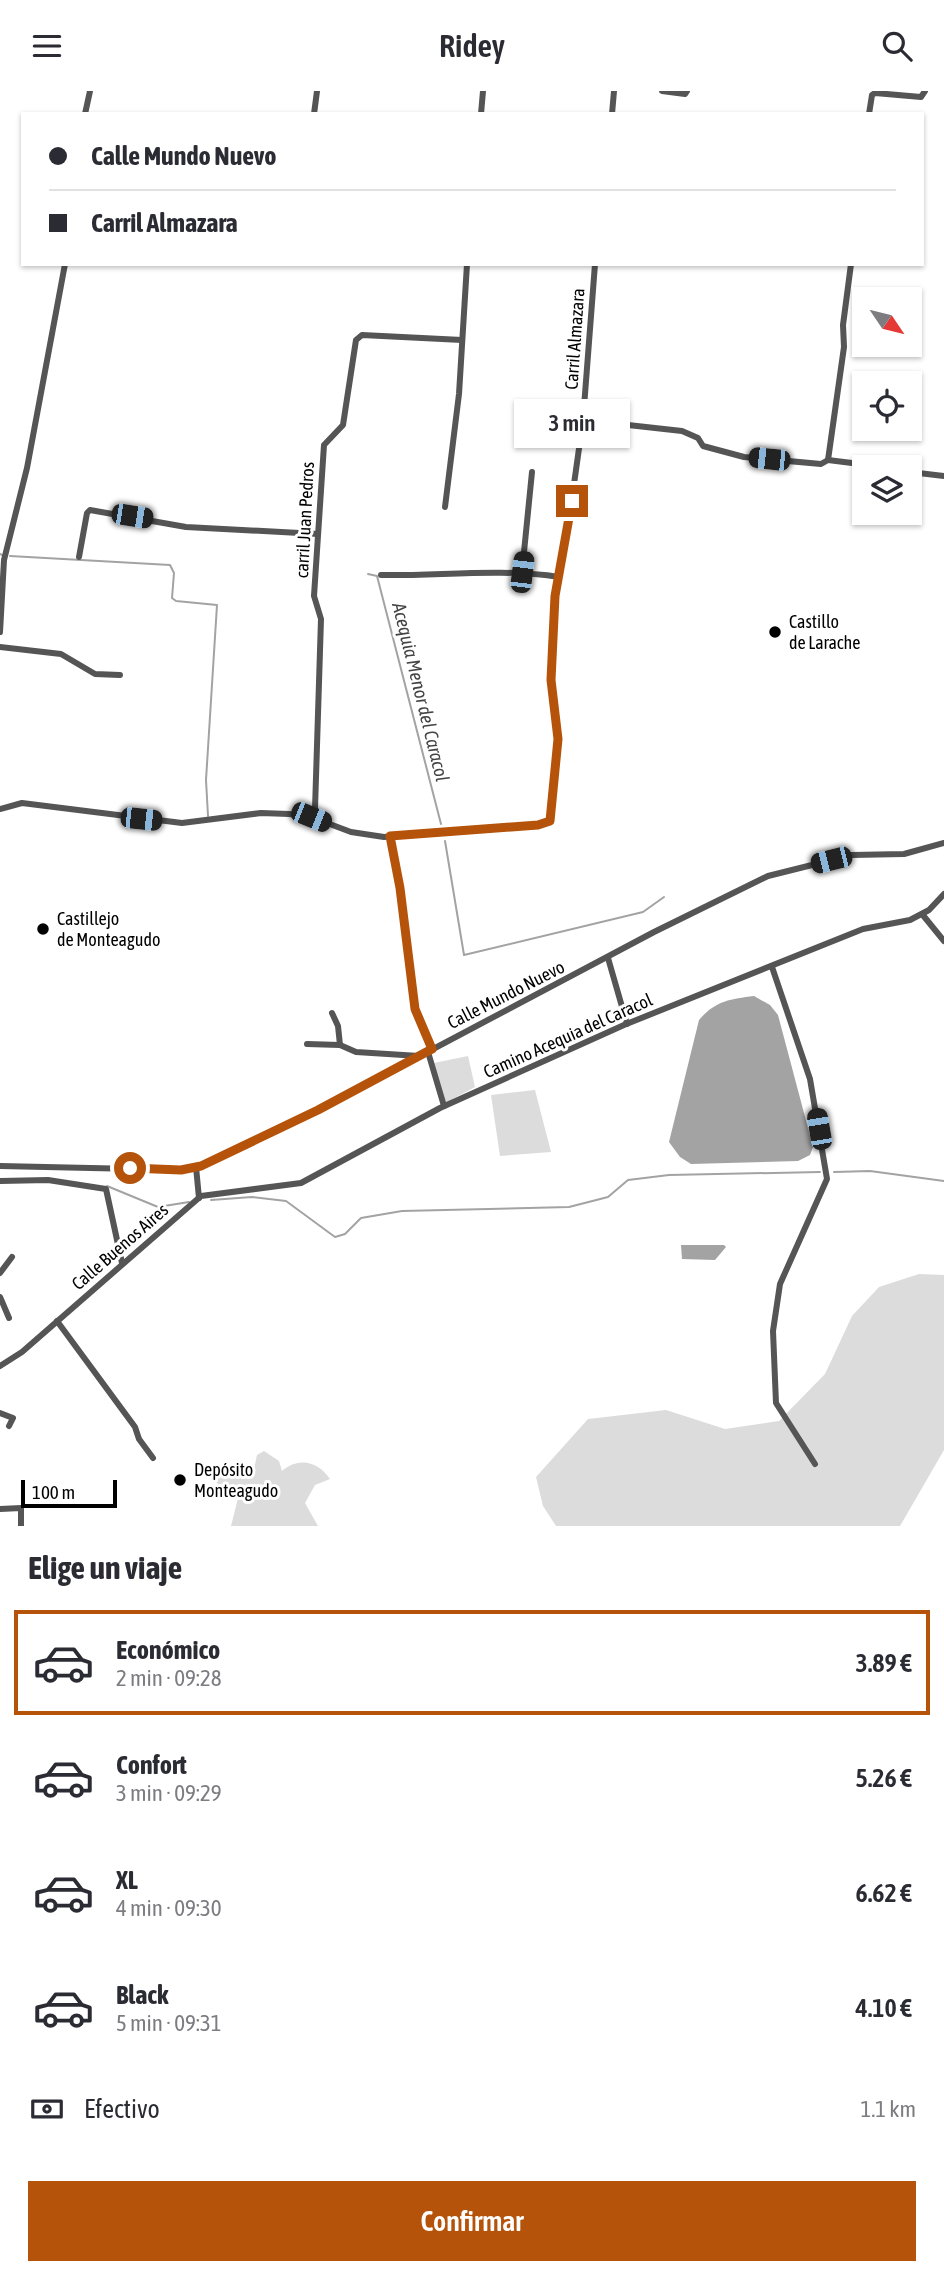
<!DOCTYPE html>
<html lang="es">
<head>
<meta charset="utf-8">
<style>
	:root { --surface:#fff; --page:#f7f7f7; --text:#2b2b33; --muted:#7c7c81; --line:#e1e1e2; --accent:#b45309 }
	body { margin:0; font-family:"Asap Condensed",sans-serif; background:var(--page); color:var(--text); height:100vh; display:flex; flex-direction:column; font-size:26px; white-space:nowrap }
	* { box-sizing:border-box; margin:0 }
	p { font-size:23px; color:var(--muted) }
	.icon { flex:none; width:38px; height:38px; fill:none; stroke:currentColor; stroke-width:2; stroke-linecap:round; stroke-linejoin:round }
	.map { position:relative; height:1435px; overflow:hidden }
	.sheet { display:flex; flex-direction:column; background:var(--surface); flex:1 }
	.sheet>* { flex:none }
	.guide { position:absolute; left:21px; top:21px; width:903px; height:154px; border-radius:0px; box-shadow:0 2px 5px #0004; display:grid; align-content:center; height:154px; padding:0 28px; background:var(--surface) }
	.needle { width:46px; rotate:125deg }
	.controls { position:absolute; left:852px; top:196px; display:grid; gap:14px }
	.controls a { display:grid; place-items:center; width:70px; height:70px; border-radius:0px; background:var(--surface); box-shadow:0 2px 5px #0004; font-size:35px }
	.scale { position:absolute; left:21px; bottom:18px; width:96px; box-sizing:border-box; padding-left:7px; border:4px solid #000; border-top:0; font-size:19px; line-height:24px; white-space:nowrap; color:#000; -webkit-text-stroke:5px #fff; paint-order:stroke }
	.end { position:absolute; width:32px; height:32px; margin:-16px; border:9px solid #b45309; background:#fff; box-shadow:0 0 0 4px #fff }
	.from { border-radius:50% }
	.bubble { position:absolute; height:49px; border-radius:0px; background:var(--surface); box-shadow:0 2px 5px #0004; font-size:23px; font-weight:600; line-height:49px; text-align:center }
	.car { position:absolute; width:21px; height:42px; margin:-21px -10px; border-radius:9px; box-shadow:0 0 5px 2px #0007; background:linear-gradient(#222 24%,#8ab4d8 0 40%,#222 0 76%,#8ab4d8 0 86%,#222 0) }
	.guide b { display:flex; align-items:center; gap:24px; height:66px; font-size:26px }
	.guide b+b { border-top:2px solid var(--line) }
	.guide i { width:18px; height:18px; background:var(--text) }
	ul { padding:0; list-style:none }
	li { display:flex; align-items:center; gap:21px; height:105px; margin:0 14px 10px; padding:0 14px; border:4px solid transparent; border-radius:0px }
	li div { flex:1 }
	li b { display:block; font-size:26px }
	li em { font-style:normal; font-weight:600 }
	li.current { border-color:var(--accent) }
	li>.icon { width:63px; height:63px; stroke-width:1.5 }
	h2 { padding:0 28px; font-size:32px; line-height:84px }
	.pay { display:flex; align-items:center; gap:18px; height:77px; padding:0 28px; font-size:26px }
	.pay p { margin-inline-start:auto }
	.action { display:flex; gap:14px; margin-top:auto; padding:14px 28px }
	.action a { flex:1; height:80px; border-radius:0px; background:var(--accent); color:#fff; font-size:28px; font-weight:600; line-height:80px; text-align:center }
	header { display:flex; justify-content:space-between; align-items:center; height:91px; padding:0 28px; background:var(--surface); font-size:32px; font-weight:600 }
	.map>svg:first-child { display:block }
</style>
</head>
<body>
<header><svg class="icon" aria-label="menu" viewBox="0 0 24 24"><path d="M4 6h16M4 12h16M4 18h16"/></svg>Ridey<svg class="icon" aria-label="search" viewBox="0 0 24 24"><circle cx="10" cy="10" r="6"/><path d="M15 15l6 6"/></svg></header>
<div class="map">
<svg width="944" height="1435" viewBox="0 0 944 1435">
	<rect width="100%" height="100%" fill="#fff"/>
	<g fill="#dcdcdc">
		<path d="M468 965 475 996 445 1012 434 972Z"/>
		<path d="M535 999 551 1061 500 1065 491 1004Z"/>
		<path d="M919 1183 944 1184V1359L900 1435H556L543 1415 536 1386 588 1328 666 1319 725 1338 779 1330 825 1283 852 1225 879 1196Z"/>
		<path d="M264 1360 279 1370 282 1380C299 1365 319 1371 330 1388L315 1394 305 1412 318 1435H231L238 1407 232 1399 225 1400 213 1388C220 1380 229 1381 237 1372L254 1378 257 1364Z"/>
	</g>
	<g fill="#a3a3a3">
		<path d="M754 905 770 914 778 924 813 1056 810 1064 798 1070 691 1073 680 1066 669 1051 699 929C715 910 730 908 754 905Z"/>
		<path d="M681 1154H724L726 1156 715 1169 682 1168Z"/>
	</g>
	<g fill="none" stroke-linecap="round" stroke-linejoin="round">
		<g stroke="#a3a3a3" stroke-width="2">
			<path d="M0 463 2 464"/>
			<path d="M10 465 170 474 174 482 172 507 176 510 217 514 206 689 208 725"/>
			<path d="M368 483 377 485 441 733"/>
			<path d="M445 750 464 864 643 821 664 806"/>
			<path d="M834 1081 870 1080 944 1090"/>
			<path d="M107 1095 158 1116 189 1111"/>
			<path d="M211 1109 252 1106 286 1110 335 1146 345 1143 361 1127 402 1120 569 1116 608 1106 628 1089 669 1084 820 1081"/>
		</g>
		<g stroke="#555" stroke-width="6">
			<path d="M662 0 685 3 687 0"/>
			<path d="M85 23 90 0"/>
			<path d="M314 23 317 0"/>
			<path d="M481 23 483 0"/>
			<path d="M612 23 614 0"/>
			<path d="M869 23 872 4 875 2 921 6 925 0"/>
			<path d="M583 329 682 340 698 347 703 355 744 366 821 373 828 369 884 376"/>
			<path d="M828 369 844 256 843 234 851 173"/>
			<path d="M910 381 944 385"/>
			<path d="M445 416 459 303 467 173"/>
			<path d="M79 466 87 422 90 419 186 436 318 443"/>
			<path d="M522 481 532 381"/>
			<path d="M381 484C440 485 500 477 559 486"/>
			<path d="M0 541 4 469 27 377 65 173"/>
			<path d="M0 556 61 563 95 583 120 584"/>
			<path d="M0 718 22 712 182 732 261 722 289 723 311 726 351 741 384 746 538 734 550 730 558 648 551 589 555 505 567 443 583 329 595 173"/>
			<path d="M311 726 315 718 321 528 314 505 324 354 343 334 356 249 362 244 462 249"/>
			<path d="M390 745 400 797 415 918 432 958"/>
			<path d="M922 823 944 850"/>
			<path d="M608 867 627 933"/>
			<path d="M772 876 810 988 827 1088 780 1193 773 1240 776 1312 815 1373"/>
			<path d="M332 922 338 935 340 954"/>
			<path d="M307 953 340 954 356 961 419 965"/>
			<path d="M428 961 444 1015"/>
			<path d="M0 1075 181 1079 201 1075 318 1019 654 841 768 785 852 764 904 763 944 752"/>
			<path d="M196 1076 199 1107"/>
			<path d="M0 1090 48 1089 106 1098 122 1172"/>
			<path d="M0 1182 12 1166"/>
			<path d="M0 1206 9 1227"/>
			<path d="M57 1230 135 1336 139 1348 153 1367"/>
			<path d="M0 1275 22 1261 201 1105 301 1092 440 1017 624 934 863 838 910 829 929 819 944 803"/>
			<path d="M0 1322 13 1327 9 1335"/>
			<path d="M0 1418 21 1417V1435"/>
		</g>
	</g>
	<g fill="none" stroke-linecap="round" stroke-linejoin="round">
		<path stroke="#b45309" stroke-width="9" d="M130 1077 181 1079 201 1075 318 1019 432 958 415 918 400 797 390 745 538 734 550 730 558 648 551 589 555 505 572 410"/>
	</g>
	<g fill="#000" stroke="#fff" stroke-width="2.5">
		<circle cx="775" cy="541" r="7"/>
		<circle cx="43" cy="838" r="7"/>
		<circle cx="180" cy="1389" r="7"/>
	</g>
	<g text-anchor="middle" stroke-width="6" stroke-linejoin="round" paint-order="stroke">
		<g font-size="18" fill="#000" stroke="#fff">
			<text transform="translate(575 248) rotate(-86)" y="6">Carril Almazara</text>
			<text transform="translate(305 429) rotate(-87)" y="6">carril Juan Pedros</text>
			<text transform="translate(506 904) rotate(-27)" y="6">Calle Mundo Nuevo</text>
			<text transform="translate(568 945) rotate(-24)" y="6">Camino Acequia del Caracol</text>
			<text transform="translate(120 1156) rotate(-41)" y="6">Calle Buenos Aires</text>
		</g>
		<g font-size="18" fill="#000" stroke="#fff" text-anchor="start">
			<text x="789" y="537">Castillo<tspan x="789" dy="21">de Larache</tspan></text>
			<text x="57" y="834">Castillejo<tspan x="57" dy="21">de Monteagudo</tspan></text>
			<text x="194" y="1385">Depósito<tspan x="194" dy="21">Monteagudo</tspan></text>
		</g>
		<g font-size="19" font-style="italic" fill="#444" stroke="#fff">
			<text transform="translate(421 601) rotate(76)" y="7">Acequia Menor del Caracol</text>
		</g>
	</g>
</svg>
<div class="controls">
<a><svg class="needle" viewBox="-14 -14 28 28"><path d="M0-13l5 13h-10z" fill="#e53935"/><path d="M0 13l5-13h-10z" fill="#7c7c81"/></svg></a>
<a><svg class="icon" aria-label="locate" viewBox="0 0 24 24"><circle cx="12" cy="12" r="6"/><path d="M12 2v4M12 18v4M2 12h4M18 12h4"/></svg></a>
<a><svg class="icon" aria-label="layers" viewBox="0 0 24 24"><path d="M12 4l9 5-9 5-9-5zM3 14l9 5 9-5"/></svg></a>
</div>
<div class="scale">100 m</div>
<i class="end from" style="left:130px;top:1077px"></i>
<i class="end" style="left:572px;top:410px"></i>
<div class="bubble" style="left:514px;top:308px;width:116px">3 min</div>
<i class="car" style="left:769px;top:368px;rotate:276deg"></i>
<i class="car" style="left:132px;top:425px;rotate:99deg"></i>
<i class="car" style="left:522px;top:481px;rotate:7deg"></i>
<i class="car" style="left:311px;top:726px;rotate:112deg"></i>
<i class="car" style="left:141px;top:728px;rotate:96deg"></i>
<i class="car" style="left:831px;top:769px;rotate:256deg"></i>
<i class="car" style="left:819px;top:1038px;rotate:350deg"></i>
<div class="guide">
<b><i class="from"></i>Calle Mundo Nuevo</b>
<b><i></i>Carril Almazara</b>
</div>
</div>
<section class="sheet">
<h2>Elige un viaje</h2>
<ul>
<li class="current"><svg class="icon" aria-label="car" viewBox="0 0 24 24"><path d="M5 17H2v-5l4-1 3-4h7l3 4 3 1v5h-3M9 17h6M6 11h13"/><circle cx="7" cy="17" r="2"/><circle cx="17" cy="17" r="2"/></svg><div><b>Económico</b><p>2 min · 09:28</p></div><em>3.89 €</em></li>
<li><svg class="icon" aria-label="car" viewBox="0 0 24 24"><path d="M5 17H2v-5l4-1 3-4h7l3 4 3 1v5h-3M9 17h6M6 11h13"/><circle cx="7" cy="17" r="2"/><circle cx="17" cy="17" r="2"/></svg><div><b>Confort</b><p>3 min · 09:29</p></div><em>5.26 €</em></li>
<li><svg class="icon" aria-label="car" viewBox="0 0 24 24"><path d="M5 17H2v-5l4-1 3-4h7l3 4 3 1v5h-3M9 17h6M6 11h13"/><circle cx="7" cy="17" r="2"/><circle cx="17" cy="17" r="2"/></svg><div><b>XL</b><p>4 min · 09:30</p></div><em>6.62 €</em></li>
<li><svg class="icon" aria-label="car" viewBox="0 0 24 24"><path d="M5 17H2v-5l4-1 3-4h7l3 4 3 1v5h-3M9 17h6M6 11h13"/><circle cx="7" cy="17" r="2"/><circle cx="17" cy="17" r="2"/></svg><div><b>Black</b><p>5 min · 09:31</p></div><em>4.10 €</em></li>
</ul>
<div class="pay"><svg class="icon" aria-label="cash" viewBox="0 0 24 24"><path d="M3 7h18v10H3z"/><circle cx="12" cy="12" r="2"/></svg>Efectivo<p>1.1 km</p></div>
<div class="action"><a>Confirmar</a></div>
</section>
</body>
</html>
